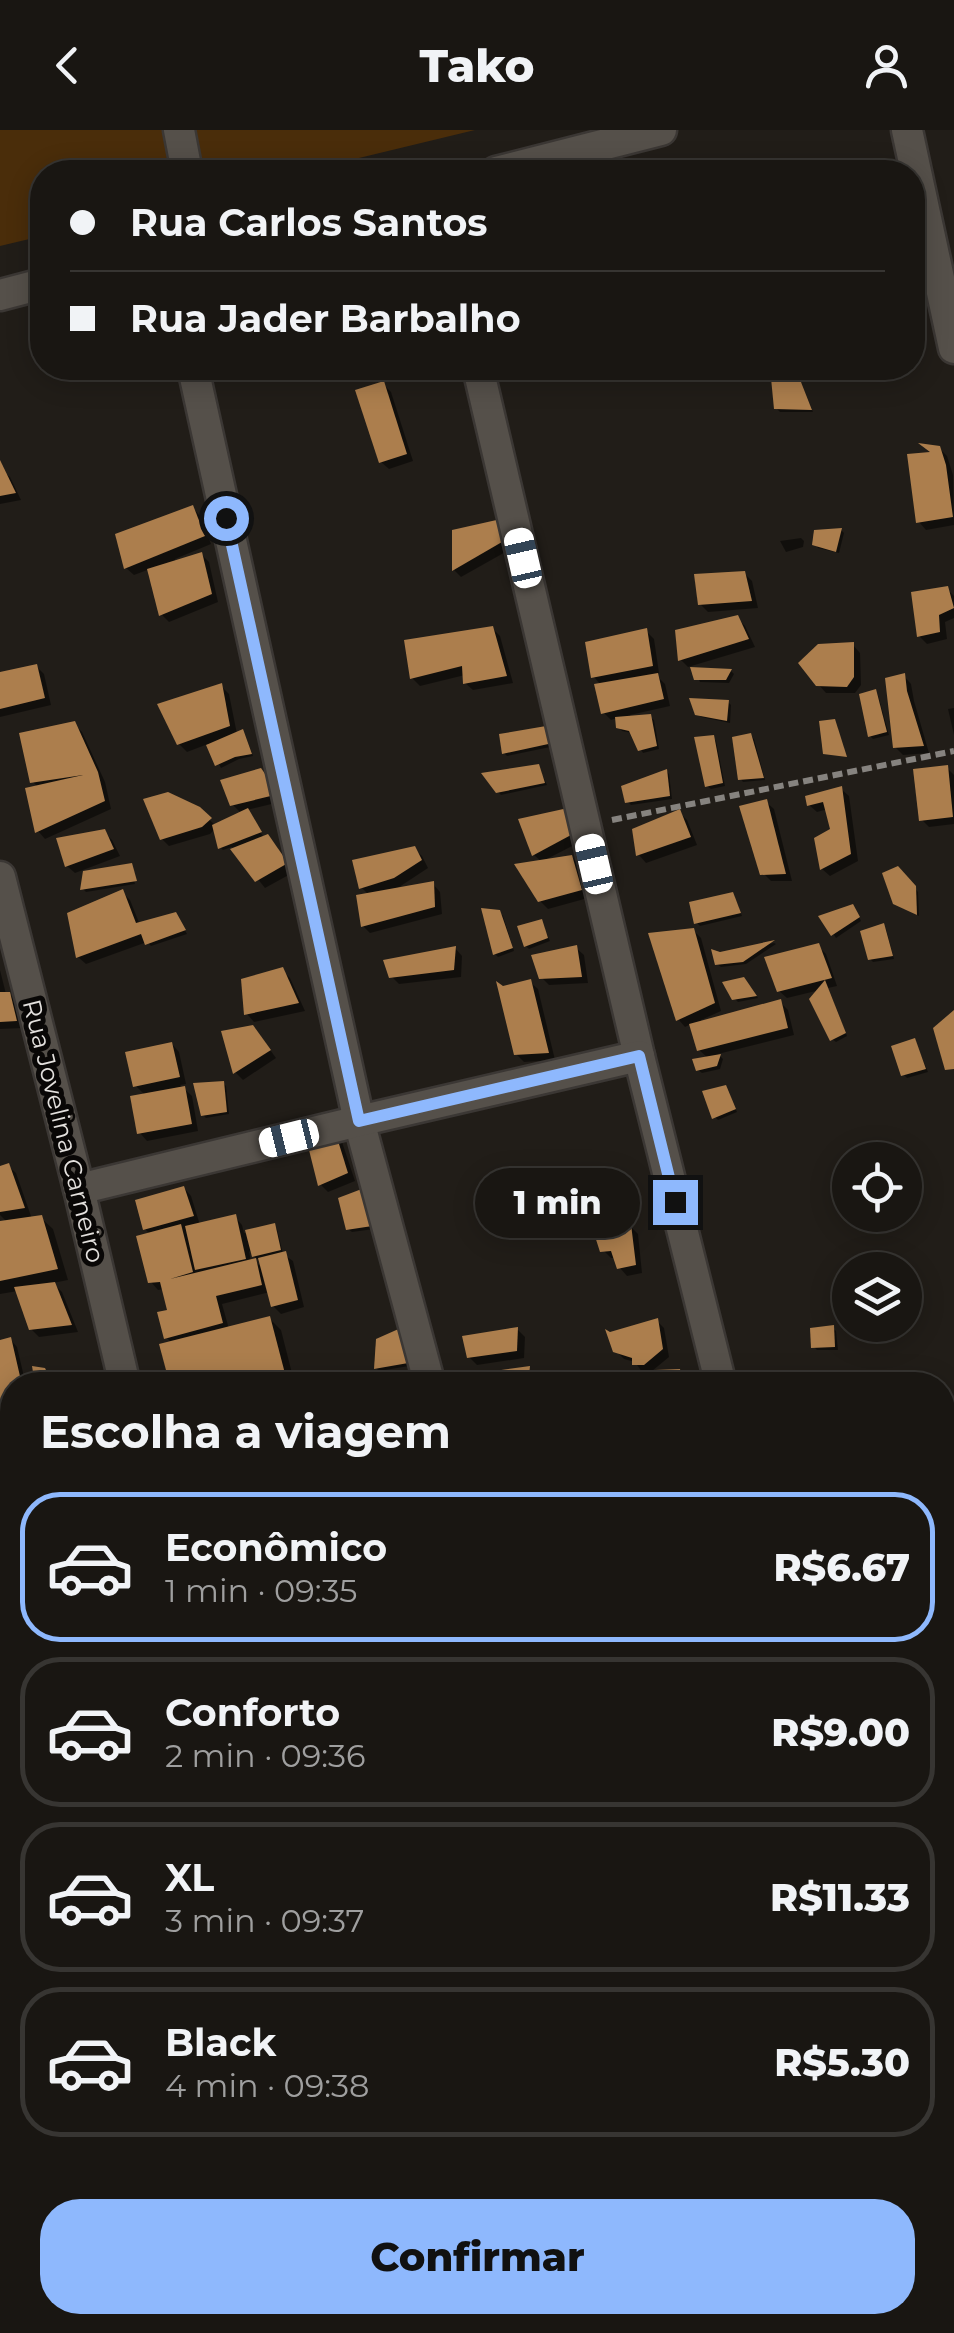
<!DOCTYPE html>
<html lang="pt">
<head>
<meta charset="utf-8">
<style>
	:root { --surface:#191612; --page:#221f1b; --text:#f1f3f6; --muted:#9f9f9f; --line:#373532; --accent:#8eb8fd }
	body { margin:0; font-family:Montserrat,sans-serif; background:var(--page); color:var(--text); height:100vh; display:flex; flex-direction:column; font-size:38px; white-space:nowrap }
	* { box-sizing:border-box; margin:0 }
	p { font-size:32px; color:var(--muted) }
	.icon { flex:none; width:55px; height:55px; fill:none; stroke:currentColor; stroke-width:2; stroke-linecap:round; stroke-linejoin:round }
	.map { position:relative; flex:1; overflow:hidden }
	.sheet { position:absolute; left:0px; top:1242px; width:955px; height:962px; display:flex; flex-direction:column; background:var(--surface); border-radius:40px 40px 0 0; box-shadow:0 5px 25px #0003,0 0 0 2px var(--line) }
	.sheet>* { flex:none }
	.hud { position:absolute; left:30px; top:30px; width:895px; height:220px; border-radius:40px; box-shadow:0 5px 25px #0003,0 0 0 2px var(--line); display:grid; align-content:center; height:220px; padding:0 40px; background:var(--surface) }
	.buttons { position:absolute; left:832px; top:1012px; display:grid; gap:20px }
	.buttons a { display:grid; place-items:center; width:90px; height:90px; border-radius:50%; background:var(--surface); box-shadow:0 5px 25px #0003,0 0 0 2px var(--line); font-size:50px }
	.end { position:absolute; width:45px; height:45px; margin:-22px; border:12px solid #8eb8fd; background:#111; box-shadow:0 0 0 5px #111 }
	.from { border-radius:50% }
	.bubble { position:absolute; height:70px; border-radius:35px; background:var(--surface); box-shadow:0 5px 25px #0003,0 0 0 2px var(--line); font-size:32px; font-weight:800; line-height:70px; text-align:center }
	.car { position:absolute; width:30px; height:60px; margin:-30px -15px; border-radius:12px; box-shadow:0 0 8px 2px #0007; background:linear-gradient(#fff 24%,#345 0 40%,#fff 0 76%,#345 0 86%,#fff 0) }
	.hud b { display:flex; align-items:center; gap:35px; height:95px; font-size:38px }
	.hud b+b { border-top:2px solid var(--line) }
	.hud i { width:25px; height:25px; background:var(--text) }
	ul { padding:0; list-style:none }
	li { display:flex; align-items:center; gap:30px; height:150px; margin:0 20px 15px; padding:0 20px; border:5px solid var(--line); border-radius:40px }
	li div { flex:1 }
	li b { display:block; font-size:38px }
	li em { font-style:normal; font-weight:800 }
	li.active { border-color:var(--accent) }
	li>.icon { width:90px; height:90px; stroke-width:1.5 }
	h2 { padding:0 40px; font-size:45px; line-height:120px }
	.button { display:flex; gap:20px; margin-top:auto; padding:20px 40px }
	.button a { flex:1; height:115px; border-radius:40px; background:var(--accent); color:#111; font-size:40px; font-weight:800; line-height:115px; text-align:center }
	header { display:flex; justify-content:space-between; align-items:center; height:130px; padding:0 40px; background:var(--surface); font-size:45px; font-weight:800 }
	.map>svg:first-child { display:block }
</style>
</head>
<body>
<header><svg class="icon" aria-label="back" viewBox="0 0 24 24"><path d="M15 5l-7 7 7 7"/></svg>Tako<svg class="icon" aria-label="person" viewBox="0 0 24 24"><circle cx="12" cy="8" r="4"/><path d="M4 21q1-7 8-7t8 7"/></svg></header>
<div class="map">
<svg width="954" height="2203" viewBox="0 0 954 2203">
	<rect width="100%" height="100%" fill="#211d18"/>
	<path fill="#4a2d0a" d="M0 0H475L301 42H42V106L0 116Z"/>
	<g fill="#0007" fill-rule="evenodd">
		<path d="M801 253 813 282H780L776 278Z"/>
		<path d="M383 254 391 262 413 331 389 339 381 332Z"/>
		<path d="M939 318 947 326 953 345 954 395 926 400 919 392 935 325Z"/>
		<path d="M0 339 10 347 21 370 0 374Z"/>
		<path d="M193 378 200 386 211 414 175 429 176 433 202 425 209 432 218 472 169 492 161 484 150 439 134 445 126 438Z"/>
		<path d="M508 399 509 420 461 447 454 440Z"/>
		<path d="M841 400 844 403 839 423 818 418 815 414Z"/>
		<path d="M801 408 804 411 803 417 786 422 780 411Z"/>
		<path d="M744 443 752 451 758 478 708 482 700 474Z"/>
		<path d="M947 459 954 466V488L945 492 947 509 927 514 919 506Z"/>
		<path d="M737 488 745 496 755 517 688 537 681 530Z"/>
		<path d="M492 498 500 506 513 553 473 560 465 553V545L420 556 412 548Z"/>
		<path d="M646 501 654 509 659 543 655 544 665 554 670 576 630 585 631 588 650 587 654 590 659 619 643 623 632 603 622 601 619 597 617 588 611 590 603 582 601 555 594 547Z"/>
		<path d="M853 515 860 523 861 555 855 563H826L818 554Z"/>
		<path d="M36 536 44 544 51 575 0 587V545Z"/>
		<path d="M694 540 731 541 734 544 729 553 700 552Z"/>
		<path d="M904 546 911 554 914 571 929 623 903 625 895 617Z"/>
		<path d="M221 556 229 564 237 604 242 602 245 605 253 626 239 629 221 638 208 614 187 622 179 614Z"/>
		<path d="M875 562 878 565 889 605 873 609 870 606Z"/>
		<path d="M728 572 731 575 730 593 701 587 698 583Z"/>
		<path d="M954 578V605L948 579Z"/>
		<path d="M74 594 82 602 105 652 111 679 45 709 38 701 39 658 33 652Z"/>
		<path d="M555 601V616L507 626 504 623Z"/>
		<path d="M751 606 754 609 765 650 743 652 740 648Z"/>
		<path d="M713 608 716 611 725 656 711 659 707 656Z"/>
		<path d="M538 636 547 655 501 665 498 662Z"/>
		<path d="M947 638 954 645V694L929 697 922 690Z"/>
		<path d="M261 640 284 671 247 680 264 708 275 715 294 742 265 758 232 717 223 720 220 717 215 699 210 704 169 716 162 709 198 679 216 696 242 684 232 674Z"/>
		<path d="M666 641 669 644 672 669 631 675 628 672Z"/>
		<path d="M841 659 849 666 858 731 830 746 822 739 817 709 833 700 828 679 817 682 809 675Z"/>
		<path d="M766 672 774 679 792 751H771L763 743Z"/>
		<path d="M568 681 578 713 543 731 572 727 579 735 588 768 548 779 540 771 542 732 534 725Z"/>
		<path d="M679 682 687 690 697 715 646 733 639 725 634 700Z"/>
		<path d="M104 702 112 710 120 726 75 743 67 736Z"/>
		<path d="M414 719 422 726 428 738 393 761 433 754 440 762 442 784 370 803 363 796 369 765 362 758Z"/>
		<path d="M130 736 135 754 86 762 83 759Z"/>
		<path d="M898 739 918 762 919 786 895 773Z"/>
		<path d="M122 762 130 770 140 795 179 789 187 804 151 816 147 812 86 834 78 827Z"/>
		<path d="M735 768 742 786 700 796 697 793Z"/>
		<path d="M856 780 861 791 836 808 822 787Z"/>
		<path d="M499 782 503 786 514 821 498 827 495 824Z"/>
		<path d="M541 792 550 811 529 819 526 816Z"/>
		<path d="M883 796 886 799 894 829 873 832 870 829Z"/>
		<path d="M693 800 701 808 721 881 701 890 702 893 780 872 788 880 794 905 718 924 723 929 720 939 702 943 698 940 708 928 699 920 691 894 685 897 678 889Z"/>
		<path d="M774 813 776 814 746 834 721 837 717 834 720 824Z"/>
		<path d="M818 816 826 824 837 856 828 858 847 906 836 912 832 909 820 860 787 868 779 861Z"/>
		<path d="M455 818 462 826 461 847 399 854 391 846Z"/>
		<path d="M576 818 584 825 588 853 549 855 541 847Z"/>
		<path d="M0 840 6 864H9L17 872 23 898 0 899Z"/>
		<path d="M282 840 290 848 305 881 254 892 247 884Z"/>
		<path d="M530 852 538 859 555 930 524 932 516 924 503 858Z"/>
		<path d="M747 853 758 868 738 872 734 868Z"/>
		<path d="M260 906 276 928 243 950 235 942Z"/>
		<path d="M915 911 928 942 907 948 903 944Z"/>
		<path d="M172 914 179 922 186 954 180 955 192 966 198 1001 147 1011 140 1003 146 966 136 956Z"/>
		<path d="M223 953 226 956 229 984 206 988 203 985Z"/>
		<path d="M725 957 737 982 718 990 715 987Z"/>
		<path d="M335 1004 342 1012 355 1051 328 1062 320 1054Z"/>
		<path d="M8 1036 16 1043 32 1089 41 1088 53 1099 68 1150 53 1153 62 1162 78 1202 39 1207 31 1199 18 1161 0 1164V1094L8 1093 0 1085V1039Z"/>
		<path d="M184 1058 191 1066 200 1095 235 1087 242 1095 244 1103 274 1096 277 1099 283 1124 293 1131 304 1177 281 1184 273 1176 270 1162 222 1174 229 1199 270 1189 281 1200 295 1255H172V1213L167 1208 170 1182 164 1159 158 1160 151 1152V1105L145 1099ZM249 1121 257 1129 261 1128 264 1140 255 1131 251 1132Z"/>
		<path d="M341 1070 381 1098 352 1102 348 1099Z"/>
		<path d="M630 1096 638 1104 642 1143 627 1146 620 1138 616 1128H611L603 1120Z"/>
		<path d="M657 1191 664 1198 669 1227 652 1241 642 1242 635 1232 624 1229 616 1221Z"/>
		<path d="M833 1198 836 1201 838 1220H817L814 1217Z"/>
		<path d="M518 1200 525 1207 524 1228 477 1235 469 1227Z"/>
		<path d="M10 1209 17 1217 26 1255H12V1293L0 1212Z"/>
		<path d="M379 1210 415 1235 379 1241 376 1238Z"/>
		<path d="M12 1309V1367L0 1370V1312Z"/>
		<path d="M0 1557H12V1605L5 1606 0 1601Z"/>
		<path d="M0 1634 8 1642 3 1695 0 1694Z"/>
		<path d="M954 1712V1873L942 1876V1779L952 1776 951 1772 942 1774V1715Z"/>
		<path d="M954 1919V1996L949 1998 942 1991V1921Z"/>
		<path d="M109 2192H141L115 2198Z"/>
		<path d="M325 2192 364 2194 363 2192H388L391 2203H312Z"/>
		<path d="M818 2197 823 2203H791Z"/>
	</g>
	<g fill="#ac7e4d">
		<path d="M799 247 812 280 774 279 771 248Z"/>
		<path d="M384 251 407 324 379 333 355 260Z"/>
		<path d="M918 313 940 316 946 335 953 387 916 393 907 324 930 322Z"/>
		<path d="M0 330 16 363 0 366Z"/>
		<path d="M193 375 205 406 124 439 115 404Z"/>
		<path d="M501 389 502 412 452 441V400Z"/>
		<path d="M842 398 836 422 812 415 814 400Z"/>
		<path d="M202 422 212 464 159 486 147 439Z"/>
		<path d="M745 441 752 471 698 475 694 444Z"/>
		<path d="M948 456 954 478 939 485 940 502 917 507 911 462Z"/>
		<path d="M738 485 749 509 678 531 675 500Z"/>
		<path d="M493 496 507 546 463 554 462 536 410 549 404 510Z"/>
		<path d="M647 498 653 536 591 548 585 512Z"/>
		<path d="M854 512V547L847 557 816 556 798 533 818 514Z"/>
		<path d="M37 534 45 568 0 579V542Z"/>
		<path d="M690 537 732 539 726 550H694Z"/>
		<path d="M658 543 664 569 601 584 594 554Z"/>
		<path d="M905 543 907 561 924 616 893 618 885 548Z"/>
		<path d="M222 553 230 596 177 615 157 574Z"/>
		<path d="M876 559 887 602 868 607 859 564Z"/>
		<path d="M689 568 729 570 727 591 695 585Z"/>
		<path d="M651 584 657 616 638 621 629 601 616 598 615 587Z"/>
		<path d="M835 589 847 627 823 624 819 591Z"/>
		<path d="M75 591 98 642 105 671 35 703 25 658 83 645 30 653 19 603Z"/>
		<path d="M552 595 553 613 502 624 499 604Z"/>
		<path d="M243 599 252 624 235 627 215 636 206 615Z"/>
		<path d="M751 603 764 648 738 650 732 607Z"/>
		<path d="M714 605 723 653 705 657 694 607Z"/>
		<path d="M539 634 545 653 496 663 481 643Z"/>
		<path d="M948 635 953 687 919 691 913 639Z"/>
		<path d="M261 638 279 664 230 676 220 650Z"/>
		<path d="M667 639 670 666 625 673 621 656Z"/>
		<path d="M842 656 851 724 820 740 814 708 830 699 823 672 807 676 805 666Z"/>
		<path d="M168 662 200 677 212 688 202 697 160 710 143 669Z"/>
		<path d="M767 669 786 744 760 745 739 676Z"/>
		<path d="M248 678 262 702 218 719 212 695Z"/>
		<path d="M568 678 571 705 532 726 518 689Z"/>
		<path d="M680 679 691 707 636 726 632 699Z"/>
		<path d="M105 699 114 719 65 737 56 708Z"/>
		<path d="M268 704 288 733 255 752 230 719Z"/>
		<path d="M415 716 422 730 394 748 359 759 352 730Z"/>
		<path d="M572 725 582 760 538 772 514 734Z"/>
		<path d="M132 733 137 751 80 760 83 741Z"/>
		<path d="M898 736 916 756 917 785 893 774 882 743Z"/>
		<path d="M434 751 435 777 361 797 356 765Z"/>
		<path d="M123 759 136 793 176 782 186 800 145 815 141 804 76 828 67 783Z"/>
		<path d="M733 762 741 783 694 794 689 772Z"/>
		<path d="M853 774 860 787 831 806 818 786Z"/>
		<path d="M481 778 500 780 513 818 493 825Z"/>
		<path d="M542 789 548 808 524 817 517 796Z"/>
		<path d="M884 793 893 826 868 830 860 801Z"/>
		<path d="M694 798 715 873 676 891 648 803Z"/>
		<path d="M775 810 743 832 715 835 711 819 720 822Z"/>
		<path d="M819 813 832 848 777 862 764 827Z"/>
		<path d="M577 815 582 847 539 849 531 825Z"/>
		<path d="M456 816 454 840 389 848 383 830Z"/>
		<path d="M283 837 299 873 244 885 241 849Z"/>
		<path d="M744 847 757 866 732 870 722 852Z"/>
		<path d="M531 849 549 923 514 925 496 851 503 856Z"/>
		<path d="M825 850 846 903 830 911 809 869Z"/>
		<path d="M0 862H10L17 891 0 892Z"/>
		<path d="M781 869 788 898 697 921 689 894Z"/>
		<path d="M954 880V939L945 940 933 898Z"/>
		<path d="M253 895 271 920 233 944 221 901Z"/>
		<path d="M915 908 926 939 901 946 891 916Z"/>
		<path d="M172 912 180 947 133 957 125 922Z"/>
		<path d="M721 924 717 936 696 941 692 929Z"/>
		<path d="M224 951 227 982 201 986 193 953Z"/>
		<path d="M726 955 736 979 712 989 702 961Z"/>
		<path d="M185 956 192 994 137 1004 130 966Z"/>
		<path d="M335 1001 348 1043 318 1056 306 1008Z"/>
		<path d="M9 1033 25 1078 0 1082V1036Z"/>
		<path d="M184 1056 194 1086 143 1100 135 1070Z"/>
		<path d="M367 1057 379 1095 346 1100 338 1068Z"/>
		<path d="M236 1084 246 1129 195 1140 185 1096Z"/>
		<path d="M42 1085 58 1139 0 1151V1091Z"/>
		<path d="M275 1093 281 1120 252 1127 245 1100Z"/>
		<path d="M181 1094 193 1142 170 1149 256 1128 262 1155 216 1166 223 1193 164 1209 157 1182 167 1180 160 1152 148 1153 136 1106Z"/>
		<path d="M631 1094 636 1135 617 1139 611 1121 600 1122 593 1100Z"/>
		<path d="M286 1121 298 1170 271 1177 258 1128Z"/>
		<path d="M55 1152 72 1195 29 1200 14 1157Z"/>
		<path d="M270 1186 288 1255H170L159 1214Z"/>
		<path d="M658 1188 663 1219 644 1235H632V1228L613 1222 605 1199 610 1202Z"/>
		<path d="M834 1195 835 1217 811 1218 810 1198Z"/>
		<path d="M403 1197 414 1232 374 1239 376 1209Z"/>
		<path d="M518 1197 517 1221 467 1228 462 1206Z"/>
		<path d="M11 1207 22 1255H12V1281L0 1278V1210Z"/>
		<path d="M32 1236 45 1238 53 1255H35Z"/>
		<path d="M530 1236 528 1255H482L480 1243Z"/>
		<path d="M680 1239 683 1255H667L655 1240Z"/>
		<path d="M412 1241 416 1255H363L362 1254Z"/>
		<path d="M12 1307V1359L0 1362V1310Z"/>
		<rect x="0" y="1555" width="12" height="44"/>
		<path d="M954 1710V1735L942 1737V1712Z"/>
		<path d="M954 1741V1763L942 1766V1744Z"/>
		<path d="M954 1803V1825L942 1827V1805Z"/>
		<path d="M954 1833V1864L942 1867V1836Z"/>
		<path d="M954 1917V1954L942 1957V1919Z"/>
		<path d="M954 1960V1986L942 1990V1962Z"/>
		<path d="M312 2192H358L361 2203H309L307 2194Z"/>
		<path d="M596 2192H641L646 2203H599Z"/>
		<path d="M835 2192H877L878 2203H836Z"/>
		<path d="M919 2192H941L945 2203H903L902 2195Z"/>
	</g>
	<g fill="none" stroke-linecap="round" stroke-linejoin="round">
		<defs>
			<g id="street">
				<path d="M179 0 187 42"/>
				<path d="M907 0 954 218"/>
				<path d="M496 42 661 0"/>
				<path d="M0 165 42 154"/>
				<path d="M193 238 359 991 430 1255"/>
				<path d="M478 238 639 926 721 1255"/>
				<path d="M0 747 79 1059 125 1255"/>
				<path d="M79 1059 359 991 639 926"/>
				<path d="M0 1288 12 1285"/>
				<path d="M0 2052 12 2057"/>
				<path d="M942 2062 954 2058"/>
				<path d="M942 2142 954 2193"/>
				<path d="M59 2192 61 2203"/>
				<path d="M394 2192 397 2203"/>
				<path d="M680 2192 682 2203"/>
				<path d="M519 2203 551 2192"/>
			</g>
		</defs>
		<use href="#street" stroke="#3b3734" stroke-width="35"/>
		<path stroke="#86837f" stroke-width="6" stroke-dasharray="10 5" stroke-linecap="butt" d="M612 690 954 621"/>
		<use href="#street" stroke="#55504a" stroke-width="30"/>
	</g>
	<g fill="none" stroke-linecap="round" stroke-linejoin="round">
		<path stroke="#8eb8fd" stroke-width="12" d="M226 388 359 991 639 926 675 1072"/>
	</g>
	<g text-anchor="middle" stroke-width="10" stroke-linejoin="round" paint-order="stroke">
		<g font-size="25" fill="#e4e1de" stroke="#090706">
			<text transform="translate(64 1001) rotate(76)" y="9">Rua Jovelina Carneiro</text>
		</g>
	</g>
</svg>
<div class="buttons">
<a><svg class="icon" aria-label="locate" viewBox="0 0 24 24"><circle cx="12" cy="12" r="6"/><path d="M12 2v4M12 18v4M2 12h4M18 12h4"/></svg></a>
<a><svg class="icon" aria-label="layers" viewBox="0 0 24 24"><path d="M12 4l9 5-9 5-9-5zM3 14l9 5 9-5"/></svg></a>
</div>
<i class="end from" style="left:226px;top:388px"></i>
<i class="end" style="left:675px;top:1072px"></i>
<div class="bubble" style="left:475px;top:1038px;width:165px">1 min</div>
<i class="car" style="left:523px;top:428px;rotate:347deg"></i>
<i class="car" style="left:594px;top:734px;rotate:347deg"></i>
<i class="car" style="left:289px;top:1008px;rotate:256deg"></i>
<div class="hud">
<b><i class="from"></i>Rua Carlos Santos</b>
<b><i></i>Rua Jader Barbalho</b>
</div>
<section class="sheet">
<h2>Escolha a viagem</h2>
<ul>
<li class="active"><svg class="icon" aria-label="car" viewBox="0 0 24 24"><path d="M5 17H2v-5l4-1 3-4h7l3 4 3 1v5h-3M9 17h6M6 11h13"/><circle cx="7" cy="17" r="2"/><circle cx="17" cy="17" r="2"/></svg><div><b>Econômico</b><p>1 min · 09:35</p></div><em>R$6.67</em></li>
<li><svg class="icon" aria-label="car" viewBox="0 0 24 24"><path d="M5 17H2v-5l4-1 3-4h7l3 4 3 1v5h-3M9 17h6M6 11h13"/><circle cx="7" cy="17" r="2"/><circle cx="17" cy="17" r="2"/></svg><div><b>Conforto</b><p>2 min · 09:36</p></div><em>R$9.00</em></li>
<li><svg class="icon" aria-label="car" viewBox="0 0 24 24"><path d="M5 17H2v-5l4-1 3-4h7l3 4 3 1v5h-3M9 17h6M6 11h13"/><circle cx="7" cy="17" r="2"/><circle cx="17" cy="17" r="2"/></svg><div><b>XL</b><p>3 min · 09:37</p></div><em>R$11.33</em></li>
<li><svg class="icon" aria-label="car" viewBox="0 0 24 24"><path d="M5 17H2v-5l4-1 3-4h7l3 4 3 1v5h-3M9 17h6M6 11h13"/><circle cx="7" cy="17" r="2"/><circle cx="17" cy="17" r="2"/></svg><div><b>Black</b><p>4 min · 09:38</p></div><em>R$5.30</em></li>
</ul>
<div class="button"><a>Confirmar</a></div>
</section>
</div>
</body>
</html>
